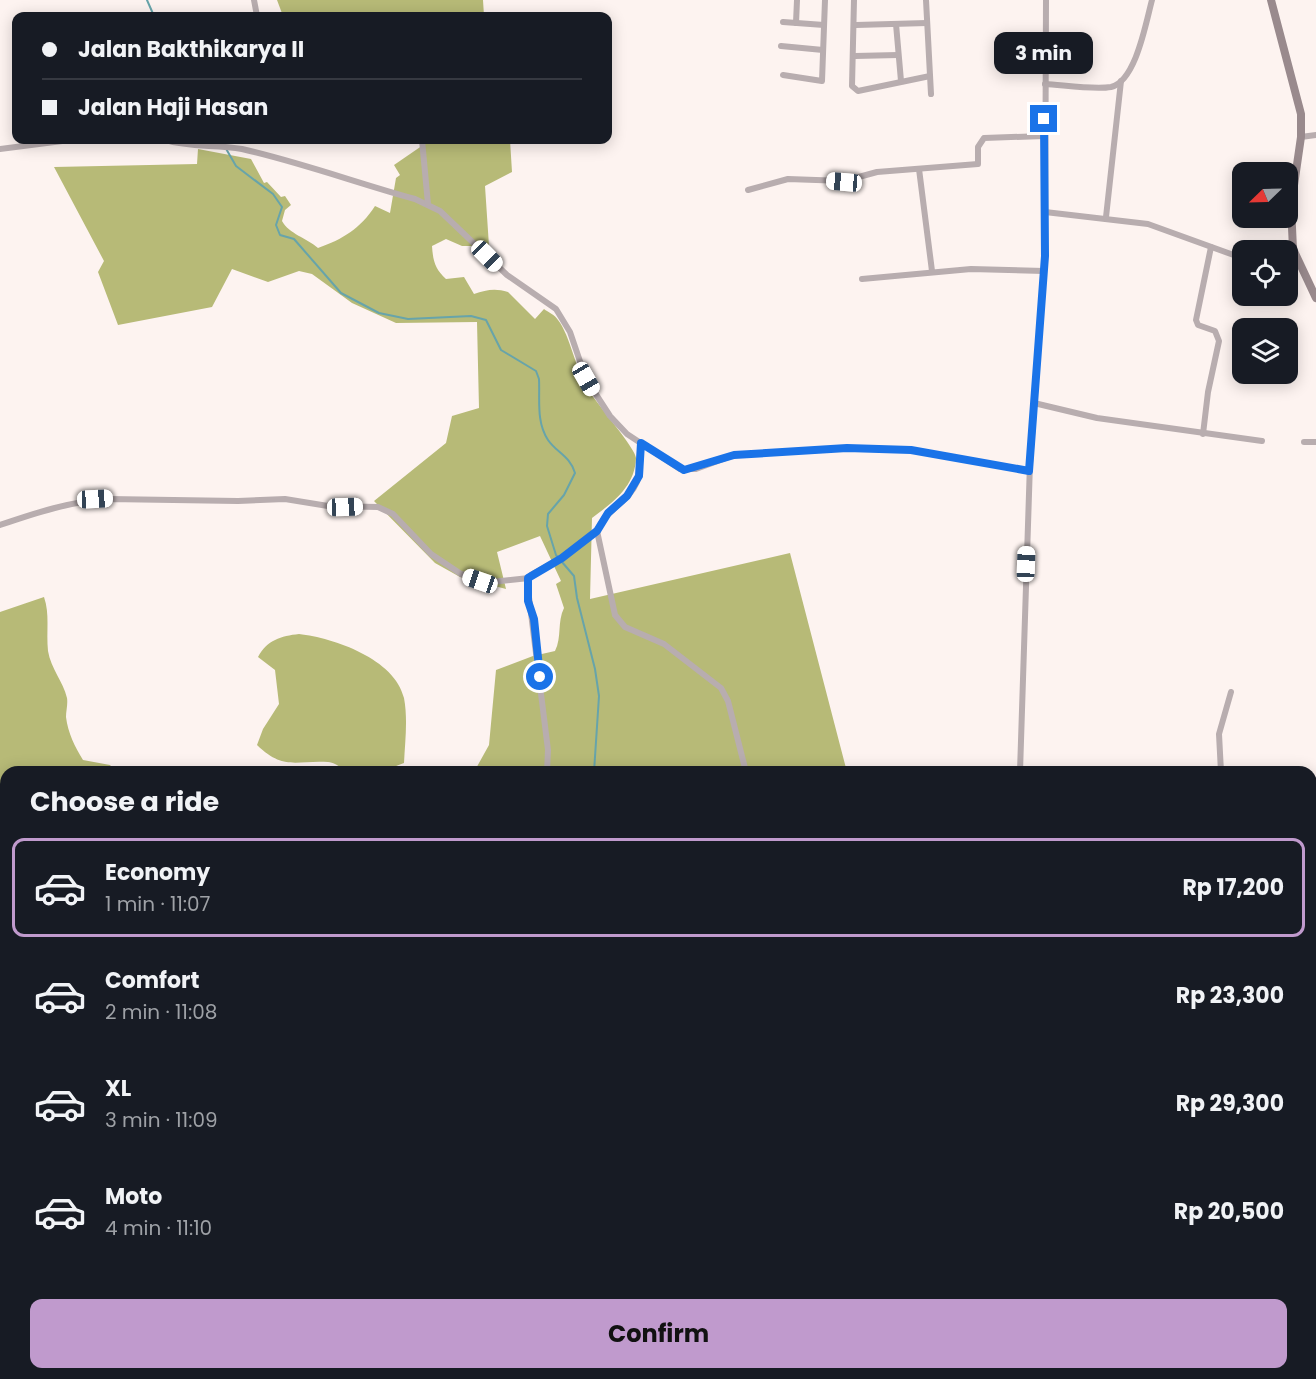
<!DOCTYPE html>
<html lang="en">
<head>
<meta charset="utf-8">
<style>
	:root { --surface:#171b24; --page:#20242c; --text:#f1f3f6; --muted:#9ea1a6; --line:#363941; --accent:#c09acd }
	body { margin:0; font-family:Poppins,sans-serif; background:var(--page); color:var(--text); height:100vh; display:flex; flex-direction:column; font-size:22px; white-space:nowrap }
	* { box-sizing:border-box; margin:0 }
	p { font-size:20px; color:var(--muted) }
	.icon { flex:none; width:33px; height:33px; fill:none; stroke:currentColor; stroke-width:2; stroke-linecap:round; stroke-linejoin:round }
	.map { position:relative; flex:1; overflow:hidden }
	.sheet { position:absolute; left:0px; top:766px; width:1317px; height:614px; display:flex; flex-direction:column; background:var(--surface); border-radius:18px 18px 0 0; box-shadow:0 3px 15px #0003 }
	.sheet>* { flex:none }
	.hud { position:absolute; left:12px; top:12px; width:600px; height:132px; border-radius:12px; box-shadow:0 3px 15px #0003; display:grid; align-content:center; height:132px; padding:0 30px; background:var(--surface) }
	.needle { width:39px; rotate:247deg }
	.fabs { position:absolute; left:1232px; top:162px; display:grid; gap:12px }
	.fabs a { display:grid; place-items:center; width:66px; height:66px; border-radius:12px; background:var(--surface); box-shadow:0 3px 15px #0003; font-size:30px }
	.end { position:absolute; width:27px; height:27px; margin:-14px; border:8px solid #1a73e8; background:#fff; box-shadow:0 0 0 3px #fff }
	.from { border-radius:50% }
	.bubble { position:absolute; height:42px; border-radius:12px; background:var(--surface); box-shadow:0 3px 15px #0003; font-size:20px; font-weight:700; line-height:42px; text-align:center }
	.car { position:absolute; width:18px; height:36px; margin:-18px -9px; border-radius:8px; box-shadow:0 0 4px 2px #0007; background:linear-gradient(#fff 24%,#345 0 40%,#fff 0 76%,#345 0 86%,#fff 0) }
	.hud b { display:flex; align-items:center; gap:21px; height:57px; font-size:22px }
	.hud b+b { border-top:2px solid var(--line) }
	.hud i { width:15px; height:15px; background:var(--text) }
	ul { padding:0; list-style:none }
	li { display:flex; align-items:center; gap:18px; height:99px; margin:0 12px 9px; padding:0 18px; border:3px solid transparent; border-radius:12px }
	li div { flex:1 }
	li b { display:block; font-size:22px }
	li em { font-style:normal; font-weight:700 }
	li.active { border-color:var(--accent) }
	li>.icon { width:54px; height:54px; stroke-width:1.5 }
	h2 { padding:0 30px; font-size:27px; line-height:72px }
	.cta { display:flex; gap:12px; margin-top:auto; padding:12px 30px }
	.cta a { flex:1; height:69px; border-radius:12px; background:var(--accent); color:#111; font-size:24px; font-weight:700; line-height:69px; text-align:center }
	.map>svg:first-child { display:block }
</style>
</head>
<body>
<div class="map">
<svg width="1316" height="1379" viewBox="0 0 1316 1379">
	<rect width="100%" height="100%" fill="#fdf3f0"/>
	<g fill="#b7ba77">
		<path d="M277 0H483L484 16H283Z"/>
		<path d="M426 140H510L512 172 485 186 489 246H462L446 239 432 246C433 261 435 269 446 279L464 277 474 294C486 290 495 288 508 292L535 319 544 309C548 312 555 315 558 320 570 335 576 371 589 391 598 405 636 449 636 458 635 487 612 503 592 518L590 599 790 553 847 772H474L489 745 496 670 533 656 555 651C562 637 557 622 564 608L556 584 561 581 540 536 497 552 506 589 460 577 435 563 374 501 446 443 452 416 479 408 477 322 396 323 352 303 312 274 299 271 268 282 232 269 212 307 118 325 98 272 104 261 54 167 197 164 198 149 251 159 264 183 267 182 281 197 285 196 291 205 285 210 282 221C289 234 307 238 318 248 343 239 360 229 375 206L390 213 396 178 400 175 394 165 426 143Z"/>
		<path d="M44 597C50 614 46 632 48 651 51 669 63 681 67 698 68 704 66 711 66 717 68 733 75 747 83 760L110 765 116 772H6V1198L0 1184V612Z"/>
		<path d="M299 634C334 638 395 659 404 698 408 719 405 742 404 763 388 769 366 779 349 772 341 769 337 763 328 762 296 760 284 771 257 745L263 729 279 704 275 670 258 657C267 640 281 636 299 634Z"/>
		<path d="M1311 842 1316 844V939L1311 941Z"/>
		<path d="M1316 946V1174L1311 1168V948Z"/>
		<path d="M1311 1182 1315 1185 1316 1194V1277L1311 1282Z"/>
		<path d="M236 1374H416L415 1379H240Z"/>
		<path d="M611 1374H671L668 1379H606Z"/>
	</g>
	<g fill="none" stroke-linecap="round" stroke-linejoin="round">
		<g stroke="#67a4aa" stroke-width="2">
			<path d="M147 0 154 16"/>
			<path d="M221 140 236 166 273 194 282 207 276 225 280 235 294 239 341 293 379 313 408 319 471 316 486 320 501 350 536 371 539 379C540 399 536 422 548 440 557 453 570 456 575 473L564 495 548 514 547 526 556 555 574 576 577 598 595 669 599 696 594 772"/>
			<path d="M650 1374V1379"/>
			<path d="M164 1379 167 1374"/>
		</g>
		<g stroke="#b8adaf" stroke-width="6">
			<path d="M254 0 257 16"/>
			<path d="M854 0 852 86 858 91 930 76"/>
			<path d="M926 0 931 94"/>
			<path d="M783 22 824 25"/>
			<path d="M796 23 797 0"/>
			<path d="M896 24 901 81"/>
			<path d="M856 25 927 23"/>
			<path d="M781 46 823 50"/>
			<path d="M855 56 898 55"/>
			<path d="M783 75 822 81 825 0"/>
			<path d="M1045 84C1063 85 1094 90 1111 87 1136 81 1146 22 1152 0"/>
			<path d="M1301 137 1316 135"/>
			<path d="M165 140C190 148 216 144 242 149 300 162 357 183 415 199L440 211 507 275 556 309 570 332 586 379 610 416 627 434 680 469H696L734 455 847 448 911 450 1029 471"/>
			<path d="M422 140 428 204"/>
			<path d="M0 149 70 140"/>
			<path d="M919 169 932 271"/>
			<path d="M748 190 788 179 844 181 877 172 978 164V147L984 138 1044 136"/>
			<path d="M1045 212 1148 224 1242 258"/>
			<path d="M1106 217 1121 81"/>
			<path d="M862 279 971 269 1044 271"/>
			<path d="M1034 403 1097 418 1262 441"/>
			<path d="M1203 434 1208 392 1219 341 1215 331 1198 325 1196 320 1211 247"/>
			<path d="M1304 442H1316"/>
			<path d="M641 443C640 455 641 470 637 482 629 502 605 510 597 531L615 615 625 627 664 644 721 688 728 701 746 772"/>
			<path d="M0 525C35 513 72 501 109 499L238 501 285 499 328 506 378 507 393 514 431 554 461 574 492 582 529 578"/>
			<path d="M547 772 548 750 527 581 531 575 562 558 597 531"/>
			<path d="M1020 772 1030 463 1045 256 1046 0"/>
			<path d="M1221 772 1219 734 1231 692"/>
			<path d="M1311 786 1316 787"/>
			<path d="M0 1044H6"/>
			<path d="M0 1275 6 1287"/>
			<path d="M50 1374 53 1379"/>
			<path d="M436 1374 437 1379"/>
			<path d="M540 1374 541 1379"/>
			<path d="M945 1374 954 1377"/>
			<path d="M472 1379 500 1376 504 1379"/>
			<path d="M594 1379 595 1374"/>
			<path d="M691 1379 694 1374"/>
		</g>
		<path stroke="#998a8d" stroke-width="8" d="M1271 0 1301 114V137L1291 206 1293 249 1316 298"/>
	</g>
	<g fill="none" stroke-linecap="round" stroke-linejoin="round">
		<path stroke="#1a73e8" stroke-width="8" d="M540 677 534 619 528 601V578L562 558 597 531 608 513 627 496 639 476 641 443 684 470 734 455 847 448 911 450 1029 471 1045 256 1044 119"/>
	</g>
</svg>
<div class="fabs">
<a><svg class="needle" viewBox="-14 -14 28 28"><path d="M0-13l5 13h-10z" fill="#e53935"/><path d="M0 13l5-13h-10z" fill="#9ea1a6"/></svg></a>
<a><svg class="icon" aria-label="locate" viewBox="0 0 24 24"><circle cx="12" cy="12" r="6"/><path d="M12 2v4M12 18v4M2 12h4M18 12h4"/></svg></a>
<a><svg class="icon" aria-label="layers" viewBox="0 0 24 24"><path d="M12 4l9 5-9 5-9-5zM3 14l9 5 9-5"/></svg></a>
</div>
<i class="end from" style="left:540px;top:677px"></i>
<i class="end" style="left:1044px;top:119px"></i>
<div class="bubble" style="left:994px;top:32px;width:99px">3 min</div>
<i class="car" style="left:844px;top:182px;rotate:275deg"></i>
<i class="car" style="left:487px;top:256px;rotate:135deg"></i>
<i class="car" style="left:586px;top:379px;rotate:150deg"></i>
<i class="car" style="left:95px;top:499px;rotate:87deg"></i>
<i class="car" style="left:345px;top:507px;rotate:88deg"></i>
<i class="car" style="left:1026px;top:564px;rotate:2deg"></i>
<i class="car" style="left:480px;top:581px;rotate:289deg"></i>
<div class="hud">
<b><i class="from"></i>Jalan Bakthikarya II</b>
<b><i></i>Jalan Haji Hasan</b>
</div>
<section class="sheet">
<h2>Choose a ride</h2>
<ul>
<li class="active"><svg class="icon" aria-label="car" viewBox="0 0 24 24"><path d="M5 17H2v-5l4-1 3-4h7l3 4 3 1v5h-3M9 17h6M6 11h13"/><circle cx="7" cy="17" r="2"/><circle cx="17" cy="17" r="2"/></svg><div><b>Economy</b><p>1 min · 11:07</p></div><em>Rp 17,200</em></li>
<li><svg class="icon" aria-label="car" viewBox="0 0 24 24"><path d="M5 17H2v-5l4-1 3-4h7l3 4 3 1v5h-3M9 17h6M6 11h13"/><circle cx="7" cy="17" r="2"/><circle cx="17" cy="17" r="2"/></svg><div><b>Comfort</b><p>2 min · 11:08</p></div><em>Rp 23,300</em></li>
<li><svg class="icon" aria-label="car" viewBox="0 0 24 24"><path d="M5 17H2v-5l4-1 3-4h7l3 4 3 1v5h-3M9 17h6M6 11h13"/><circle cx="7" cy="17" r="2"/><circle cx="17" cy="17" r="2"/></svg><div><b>XL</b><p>3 min · 11:09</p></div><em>Rp 29,300</em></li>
<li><svg class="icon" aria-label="car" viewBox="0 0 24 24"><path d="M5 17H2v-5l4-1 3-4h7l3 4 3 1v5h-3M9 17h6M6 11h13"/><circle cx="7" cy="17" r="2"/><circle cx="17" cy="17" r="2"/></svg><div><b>Moto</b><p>4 min · 11:10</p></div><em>Rp 20,500</em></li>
</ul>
<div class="cta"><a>Confirm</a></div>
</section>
</div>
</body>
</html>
